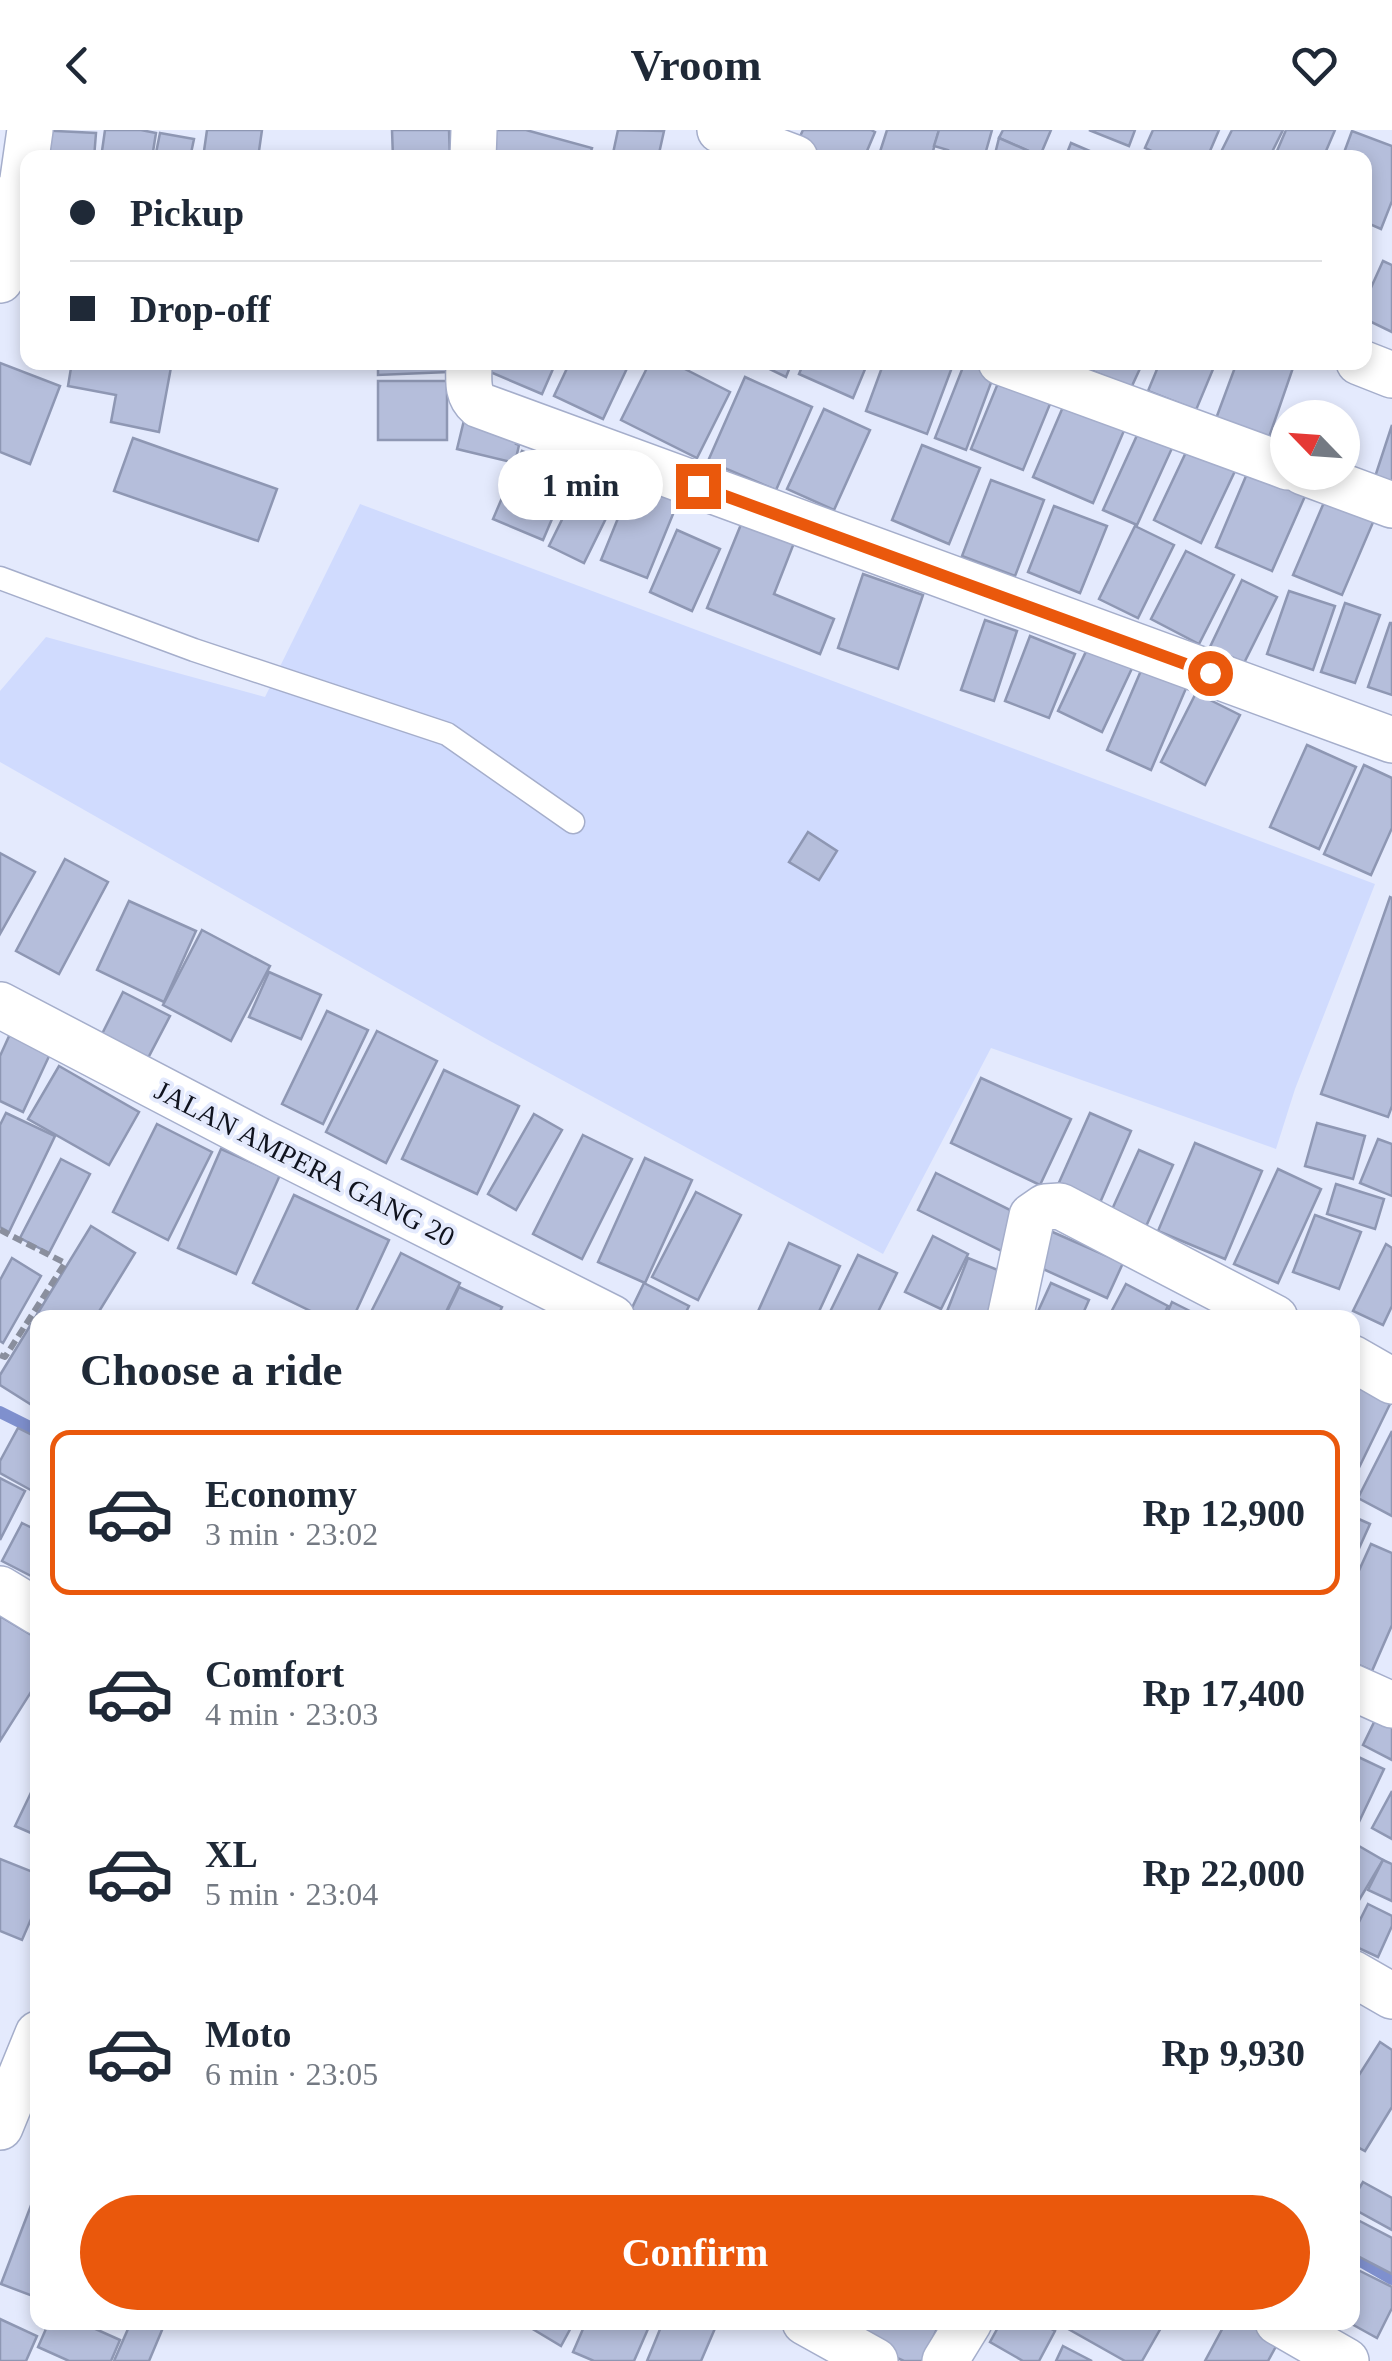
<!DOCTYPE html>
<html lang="en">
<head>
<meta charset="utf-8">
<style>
	:root { --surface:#fff; --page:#f6f6f7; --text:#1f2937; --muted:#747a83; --line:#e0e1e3; --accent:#ea580c }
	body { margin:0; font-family:Georgia,serif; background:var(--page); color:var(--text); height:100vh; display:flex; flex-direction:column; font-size:38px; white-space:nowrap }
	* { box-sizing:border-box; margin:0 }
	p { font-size:32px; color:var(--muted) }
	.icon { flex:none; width:55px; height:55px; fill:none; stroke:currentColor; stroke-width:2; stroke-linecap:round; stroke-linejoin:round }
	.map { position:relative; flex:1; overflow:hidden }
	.panel { position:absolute; left:30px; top:1180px; width:1330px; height:1020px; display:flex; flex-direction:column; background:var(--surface); border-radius:20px; box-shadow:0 5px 15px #0003 }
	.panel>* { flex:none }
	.guide { position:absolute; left:20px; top:20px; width:1352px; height:220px; border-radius:20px; box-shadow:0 5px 15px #0003; display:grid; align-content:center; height:220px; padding:0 50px; background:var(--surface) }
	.needle { width:65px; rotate:295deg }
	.tools { position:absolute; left:1270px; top:270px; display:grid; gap:20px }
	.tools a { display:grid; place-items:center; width:90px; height:90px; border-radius:50%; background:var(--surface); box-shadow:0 5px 15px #0003; font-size:50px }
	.end { position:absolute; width:45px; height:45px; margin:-22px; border:12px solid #ea580c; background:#fff; box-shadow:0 0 0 5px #fff }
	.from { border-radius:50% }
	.bubble { position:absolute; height:70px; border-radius:35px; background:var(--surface); box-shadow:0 5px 15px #0003; font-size:32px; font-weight:700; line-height:70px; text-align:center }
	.guide b { display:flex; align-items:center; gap:35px; height:95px; font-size:38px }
	.guide b+b { border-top:2px solid var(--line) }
	.guide i { width:25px; height:25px; background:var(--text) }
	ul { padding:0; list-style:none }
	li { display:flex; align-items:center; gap:30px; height:165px; margin:0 20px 15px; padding:0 30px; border:5px solid transparent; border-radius:20px }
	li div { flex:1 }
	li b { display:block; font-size:38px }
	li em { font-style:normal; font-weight:700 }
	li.on { border-color:var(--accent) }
	li>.icon { width:90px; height:90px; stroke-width:1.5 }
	h2 { padding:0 50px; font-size:45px; line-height:120px }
	.action { display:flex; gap:20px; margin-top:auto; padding:20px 50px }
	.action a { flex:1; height:115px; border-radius:60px; background:var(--accent); color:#fff; font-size:40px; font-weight:700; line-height:115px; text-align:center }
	header { display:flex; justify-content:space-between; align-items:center; height:130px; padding:0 50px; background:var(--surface); font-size:45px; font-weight:700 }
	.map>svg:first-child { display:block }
</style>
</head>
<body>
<header><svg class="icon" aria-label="back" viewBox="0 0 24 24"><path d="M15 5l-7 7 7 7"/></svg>Vroom<svg class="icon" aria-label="heart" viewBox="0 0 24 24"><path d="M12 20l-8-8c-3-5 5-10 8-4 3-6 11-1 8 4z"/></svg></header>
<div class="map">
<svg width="1392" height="2231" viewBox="0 0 1392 2231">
	<rect width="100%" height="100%" fill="#e4eafd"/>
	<path fill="#d0dbfe" d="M360 374 1375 754 1295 959 1276 1019 991 918 883 1124 490 911 0 632V561L46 507 265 567Z"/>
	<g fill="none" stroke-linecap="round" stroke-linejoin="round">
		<g stroke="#7f90ce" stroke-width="12">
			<path d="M0 1282 38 1301"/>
			<path d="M1352 2126 1392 2149"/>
		</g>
	</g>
	<g fill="#b5bedb" stroke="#8e97b3" stroke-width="2.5">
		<path d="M36 0 96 3 94 28H34Z"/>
		<path d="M105 0H141L156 3 152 28H101Z"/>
		<path d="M207 0H262L258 28H203Z"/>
		<path d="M392 0H449L450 28H393Z"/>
		<path d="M489 0H526L592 18 589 28H482Z"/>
		<path d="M618 0 664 1 658 28H612Z"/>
		<path d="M803 0H871L875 2 864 28H826L796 15Z"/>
		<path d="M887 0H939L931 28H878Z"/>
		<path d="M939 0H992L984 28H946L948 20 934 16Z"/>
		<path d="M1003 0H1051L1040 26 999 8Z"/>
		<path d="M1089 0H1135L1129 16Z"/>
		<path d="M1153 0H1219L1207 28H1166L1145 18Z"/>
		<path d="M1232 0H1283L1269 28H1218Z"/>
		<path d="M1286 0H1335L1323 28H1274Z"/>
		<path d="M1352 1 1392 16V71L1381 99 1365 92V28H1342Z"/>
		<path d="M160 3 194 9 190 28H155Z"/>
		<path d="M999 8 1040 26V28H994Z"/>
		<path d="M1071 13 1106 28H1065Z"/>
		<path d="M1383 131 1392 135V202L1365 189V171Z"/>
		<path d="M72 232H172L159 302 111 292 116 265 68 256Z"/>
		<path d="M378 232H448V242L378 245Z"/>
		<path d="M492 232H556L542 264 488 241Z"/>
		<path d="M570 232H630L603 289 554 266Z"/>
		<path d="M650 232H671L730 262 697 328 621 290Z"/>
		<path d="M755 232H792L786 247Z"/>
		<path d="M804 232H868L853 268 799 244Z"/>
		<path d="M884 232H954L927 304 866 281Z"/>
		<path d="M965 232 995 242 966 320 935 308Z"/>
		<path d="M1093 232H1143L1131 258 1090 240Z"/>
		<path d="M1160 232H1216L1196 280 1148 261Z"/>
		<path d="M1237 232H1295L1267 313 1214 294Z"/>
		<path d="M0 233 60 256 30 334 0 322Z"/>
		<path d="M1005 236 1057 257 1023 340 971 319Z"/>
		<path d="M745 247 812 277 776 360 708 331Z"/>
		<rect x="378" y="251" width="69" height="59"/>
		<path d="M1069 263 1129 289 1093 373 1033 347Z"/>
		<path d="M824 279 870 300 834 380 787 359Z"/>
		<path d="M466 282 520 295 516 314 519 315 515 333 457 319Z"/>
		<path d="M1144 290 1178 305 1137 395 1103 380Z"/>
		<path d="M1392 295V363L1372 356Z"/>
		<path d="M133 308 277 359 258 411 114 361Z"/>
		<path d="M922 315 980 338 949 414 892 390Z"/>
		<path d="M1188 318 1235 341 1201 413 1154 390Z"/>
		<path d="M522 321 572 342 543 410 493 389Z"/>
		<path d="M1249 339 1306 364 1272 441 1216 417Z"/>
		<path d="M636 344 682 362 647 448 601 430Z"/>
		<path d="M582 349 617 366 584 433 549 416Z"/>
		<path d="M991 350 1044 370 1015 446 962 426Z"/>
		<path d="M1328 363 1377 383 1342 465 1293 445Z"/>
		<path d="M1054 376 1107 396 1080 463 1028 442Z"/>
		<path d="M742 392 794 413 774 464 834 489 820 524 707 478Z"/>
		<path d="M1135 396 1174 415 1138 488 1099 469Z"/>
		<path d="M677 400 720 419 692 481 650 462Z"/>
		<path d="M1186 421 1234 445 1199 514 1151 489Z"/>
		<path d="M863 444 923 465 898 539 838 518Z"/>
		<path d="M1242 450 1277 467 1244 533 1210 517Z"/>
		<path d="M1289 461 1335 476 1313 540 1267 524Z"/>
		<path d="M1345 473 1380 485 1355 553 1321 542Z"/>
		<path d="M985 490 1017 501 994 571 961 560Z"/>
		<path d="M1390 493H1392V565L1368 557Z"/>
		<path d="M1030 506 1075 524 1049 588 1005 571Z"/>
		<path d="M1090 513 1134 534 1102 602 1058 581Z"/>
		<path d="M1143 536 1187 556 1151 640 1107 620Z"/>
		<path d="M1196 563 1240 585 1205 655 1161 632Z"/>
		<path d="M1307 615 1356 637 1319 719 1270 697Z"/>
		<path d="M1364 635 1392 648V698L1371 745 1324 724Z"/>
		<path d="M808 702 837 721 819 750 789 732Z"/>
		<path d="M0 723 35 742 0 804Z"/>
		<path d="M65 729 108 752 59 844 16 821Z"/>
		<path d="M1390 767 1392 768V976L1388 987 1321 964Z"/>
		<path d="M129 771 196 801 164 872 97 840Z"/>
		<path d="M202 800 270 836 231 911 163 875Z"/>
		<path d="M269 842 321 865 301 909 249 887Z"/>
		<path d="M123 862 170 886 147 930 101 906Z"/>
		<path d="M327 881 368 900 323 994 282 974Z"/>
		<path d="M377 901 437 931 386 1033 326 1002Z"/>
		<path d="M10 904 51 922 23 982 0 971V926Z"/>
		<path d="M59 936 139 982 109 1035 28 989Z"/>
		<path d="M444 940 519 976 477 1064 402 1029Z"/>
		<path d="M981 948 1071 989 1040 1055 951 1013Z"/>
		<path d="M6 983 55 1006 9 1102 0 1097V995Z"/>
		<path d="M1090 983 1131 1001 1099 1075 1057 1057Z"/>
		<path d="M534 984 562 1000 516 1080 488 1064Z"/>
		<path d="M1317 993 1365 1006 1353 1049 1305 1036Z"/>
		<path d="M157 994 212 1022 168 1110 113 1082Z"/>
		<path d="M583 1005 632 1029 582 1129 533 1104Z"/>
		<path d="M1378 1009 1392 1014V1066L1360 1053Z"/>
		<path d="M1195 1013 1262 1041 1225 1129 1158 1101Z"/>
		<path d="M221 1019 280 1045 236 1144 178 1118Z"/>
		<path d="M1139 1020 1173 1035 1144 1101 1109 1086Z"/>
		<path d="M645 1028 692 1050 645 1153 598 1132Z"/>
		<path d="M61 1029 90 1044 49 1123 20 1108Z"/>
		<path d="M1278 1039 1321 1059 1278 1153 1234 1134Z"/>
		<path d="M936 1043 1026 1088 1008 1124 918 1080Z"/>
		<path d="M1336 1054 1384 1069 1375 1099 1327 1084Z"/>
		<path d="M696 1062 741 1085 698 1170 652 1147Z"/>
		<path d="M294 1065 389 1110 353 1188H325L253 1153Z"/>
		<path d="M1315 1085 1361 1102 1339 1159 1293 1142Z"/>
		<path d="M91 1096 135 1123 95 1188H38V1279L0 1255V1245Z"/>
		<path d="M1048 1100 1123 1133 1107 1168 1032 1134Z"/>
		<path d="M933 1106 968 1124 941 1179 905 1162Z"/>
		<path d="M789 1113 840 1136 816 1188H755Z"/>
		<path d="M1386 1114 1392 1118V1176L1383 1195 1353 1181Z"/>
		<path d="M401 1123 460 1153 443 1188H368Z"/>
		<path d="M858 1125 897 1143 875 1188H827Z"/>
		<path d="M12 1128 41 1146 3 1213 0 1211V1150Z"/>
		<path d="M968 1128 1015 1147 999 1188H954L946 1184Z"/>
		<path d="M644 1153 689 1176 683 1188H642L630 1182Z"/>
		<path d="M1051 1153 1089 1170 1081 1188H1035Z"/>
		<path d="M1126 1154 1168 1176 1162 1188H1108Z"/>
		<path d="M459 1157 502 1177 497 1188H444Z"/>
		<path d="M1172 1172 1204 1188H1165Z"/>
		<path d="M1352 1235 1392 1270 1352 1352Z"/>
		<path d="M18 1298 38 1308V1364L0 1343V1331Z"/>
		<path d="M1392 1301V1386L1358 1368Z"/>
		<path d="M0 1348 25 1361 0 1410Z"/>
		<path d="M1352 1386 1370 1394 1352 1434Z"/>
		<path d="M22 1393 38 1401 37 1449 2 1431Z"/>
		<path d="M1371 1414 1392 1423V1495L1372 1541 1352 1532V1456Z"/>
		<path d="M0 1486 38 1509V1551L0 1611Z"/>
		<path d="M1379 1582 1392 1589V1630L1363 1615Z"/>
		<path d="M1352 1624 1384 1639 1359 1692 1352 1689Z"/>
		<path d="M38 1648V1706L15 1696Z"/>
		<path d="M1392 1661V1709L1372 1698Z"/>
		<path d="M1352 1712 1383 1730 1352 1782Z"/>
		<path d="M0 1729 38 1744V1773L22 1810 0 1801Z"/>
		<path d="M1383 1730 1392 1734V1771L1368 1760Z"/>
		<path d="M1368 1774 1392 1786V1796L1378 1827 1352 1815V1806Z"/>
		<path d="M1380 1912 1392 1920V1977L1365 2021 1352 2014V1956Z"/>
		<path d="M1363 2052 1392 2068V2100L1352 2078V2070Z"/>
		<path d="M38 2057V2168L1 2154Z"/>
		<path d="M1352 2087 1392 2108V2144L1352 2123Z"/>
		<path d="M1352 2137 1392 2157V2178L1377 2208 1348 2192H1352Z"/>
		<path d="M0 2189 37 2206 26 2231H0Z"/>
		<path d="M49 2192H80L120 2210 111 2231H69L38 2217Z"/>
		<path d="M131 2192 165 2193 149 2231H114Z"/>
		<path d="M521 2192H574L561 2216Z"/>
		<path d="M586 2192H651L634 2231H594L573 2222Z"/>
		<path d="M663 2192H709L716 2196 701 2231H647Z"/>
		<path d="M840 2192H940L923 2231H904L836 2201Z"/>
		<path d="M1001 2192H1039L1055 2201 1039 2231H1023L990 2212Z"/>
		<path d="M1065 2192H1155L1162 2196 1142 2231H1125L1063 2196Z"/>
		<path d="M1226 2192H1250L1280 2209 1268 2231H1205Z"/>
		<path d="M1063 2216 1092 2231H1056Z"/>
	</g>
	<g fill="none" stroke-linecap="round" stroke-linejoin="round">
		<defs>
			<path id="lane" d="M0 448 194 520 447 604 573 692"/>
			<g id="street">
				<path d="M720 0 795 28"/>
				<path d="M473 28 474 0"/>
				<path d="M0 70 19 77 30 0"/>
				<path d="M0 150 19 77"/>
				<path d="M469 232C469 249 466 264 479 275L1392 610"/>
				<path d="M1001 232 1288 337"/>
				<path d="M1359 232 1392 245"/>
				<path d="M1303 342 1392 375"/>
				<path d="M0 875 258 1010 612 1188"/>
				<path d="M1010 1188 1032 1086 1045 1077 1060 1076 1275 1188"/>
				<path d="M1352 1228 1392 1251"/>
				<path d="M0 1459 38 1482"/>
				<path d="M1352 1557 1392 1575"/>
				<path d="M1352 1843 1392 1866"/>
				<path d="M0 1997 38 1904"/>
				<path d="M805 2192 875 2231"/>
				<path d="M1278 2192 1346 2231"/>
				<path d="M945 2231 969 2192"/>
			</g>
		</defs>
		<use href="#lane" stroke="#a5aecb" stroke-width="25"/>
		<use href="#street" stroke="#a5aecb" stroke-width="48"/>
		<path stroke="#8a8f9e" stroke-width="6" stroke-dasharray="10 5" stroke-linecap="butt" d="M0 1100 65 1133 5 1227 0 1225"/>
		<use href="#lane" stroke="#fff" stroke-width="22"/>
		<use href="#street" stroke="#fff" stroke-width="45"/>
	</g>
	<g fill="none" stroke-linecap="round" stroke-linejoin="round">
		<path stroke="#ea580c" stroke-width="12" d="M698 356 1210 543"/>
	</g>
	<g text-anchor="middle" stroke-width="8" stroke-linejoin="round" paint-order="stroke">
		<g font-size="28" fill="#10131e" stroke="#e4eafd">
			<text transform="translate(305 1033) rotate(27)" y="10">JALAN AMPERA GANG 20</text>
		</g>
	</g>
</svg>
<div class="tools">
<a><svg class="needle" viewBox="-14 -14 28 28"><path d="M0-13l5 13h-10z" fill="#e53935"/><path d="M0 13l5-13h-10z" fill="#747a83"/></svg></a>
</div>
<i class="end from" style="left:1210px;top:543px"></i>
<i class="end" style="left:698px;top:356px"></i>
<div class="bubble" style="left:498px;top:320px;width:165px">1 min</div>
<div class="guide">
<b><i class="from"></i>Pickup</b>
<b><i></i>Drop-off</b>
</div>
<section class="panel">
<h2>Choose a ride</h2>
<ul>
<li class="on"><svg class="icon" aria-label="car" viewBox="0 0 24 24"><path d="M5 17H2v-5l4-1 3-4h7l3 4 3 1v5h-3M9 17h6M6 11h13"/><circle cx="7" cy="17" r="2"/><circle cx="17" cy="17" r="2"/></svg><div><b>Economy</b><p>3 min · 23:02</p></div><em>Rp 12,900</em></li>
<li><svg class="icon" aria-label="car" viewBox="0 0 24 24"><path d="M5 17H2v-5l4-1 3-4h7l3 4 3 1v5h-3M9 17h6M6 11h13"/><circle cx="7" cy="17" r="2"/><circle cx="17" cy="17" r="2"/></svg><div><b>Comfort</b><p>4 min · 23:03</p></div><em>Rp 17,400</em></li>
<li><svg class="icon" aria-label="car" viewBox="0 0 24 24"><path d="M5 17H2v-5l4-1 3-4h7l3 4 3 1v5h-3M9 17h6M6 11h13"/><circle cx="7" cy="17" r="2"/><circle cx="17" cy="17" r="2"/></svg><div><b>XL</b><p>5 min · 23:04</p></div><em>Rp 22,000</em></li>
<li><svg class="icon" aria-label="car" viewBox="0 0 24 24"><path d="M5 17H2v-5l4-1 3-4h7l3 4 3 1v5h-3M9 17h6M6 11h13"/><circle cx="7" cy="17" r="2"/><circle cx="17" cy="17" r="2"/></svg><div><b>Moto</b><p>6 min · 23:05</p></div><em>Rp 9,930</em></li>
</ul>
<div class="action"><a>Confirm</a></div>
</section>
</div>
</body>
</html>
